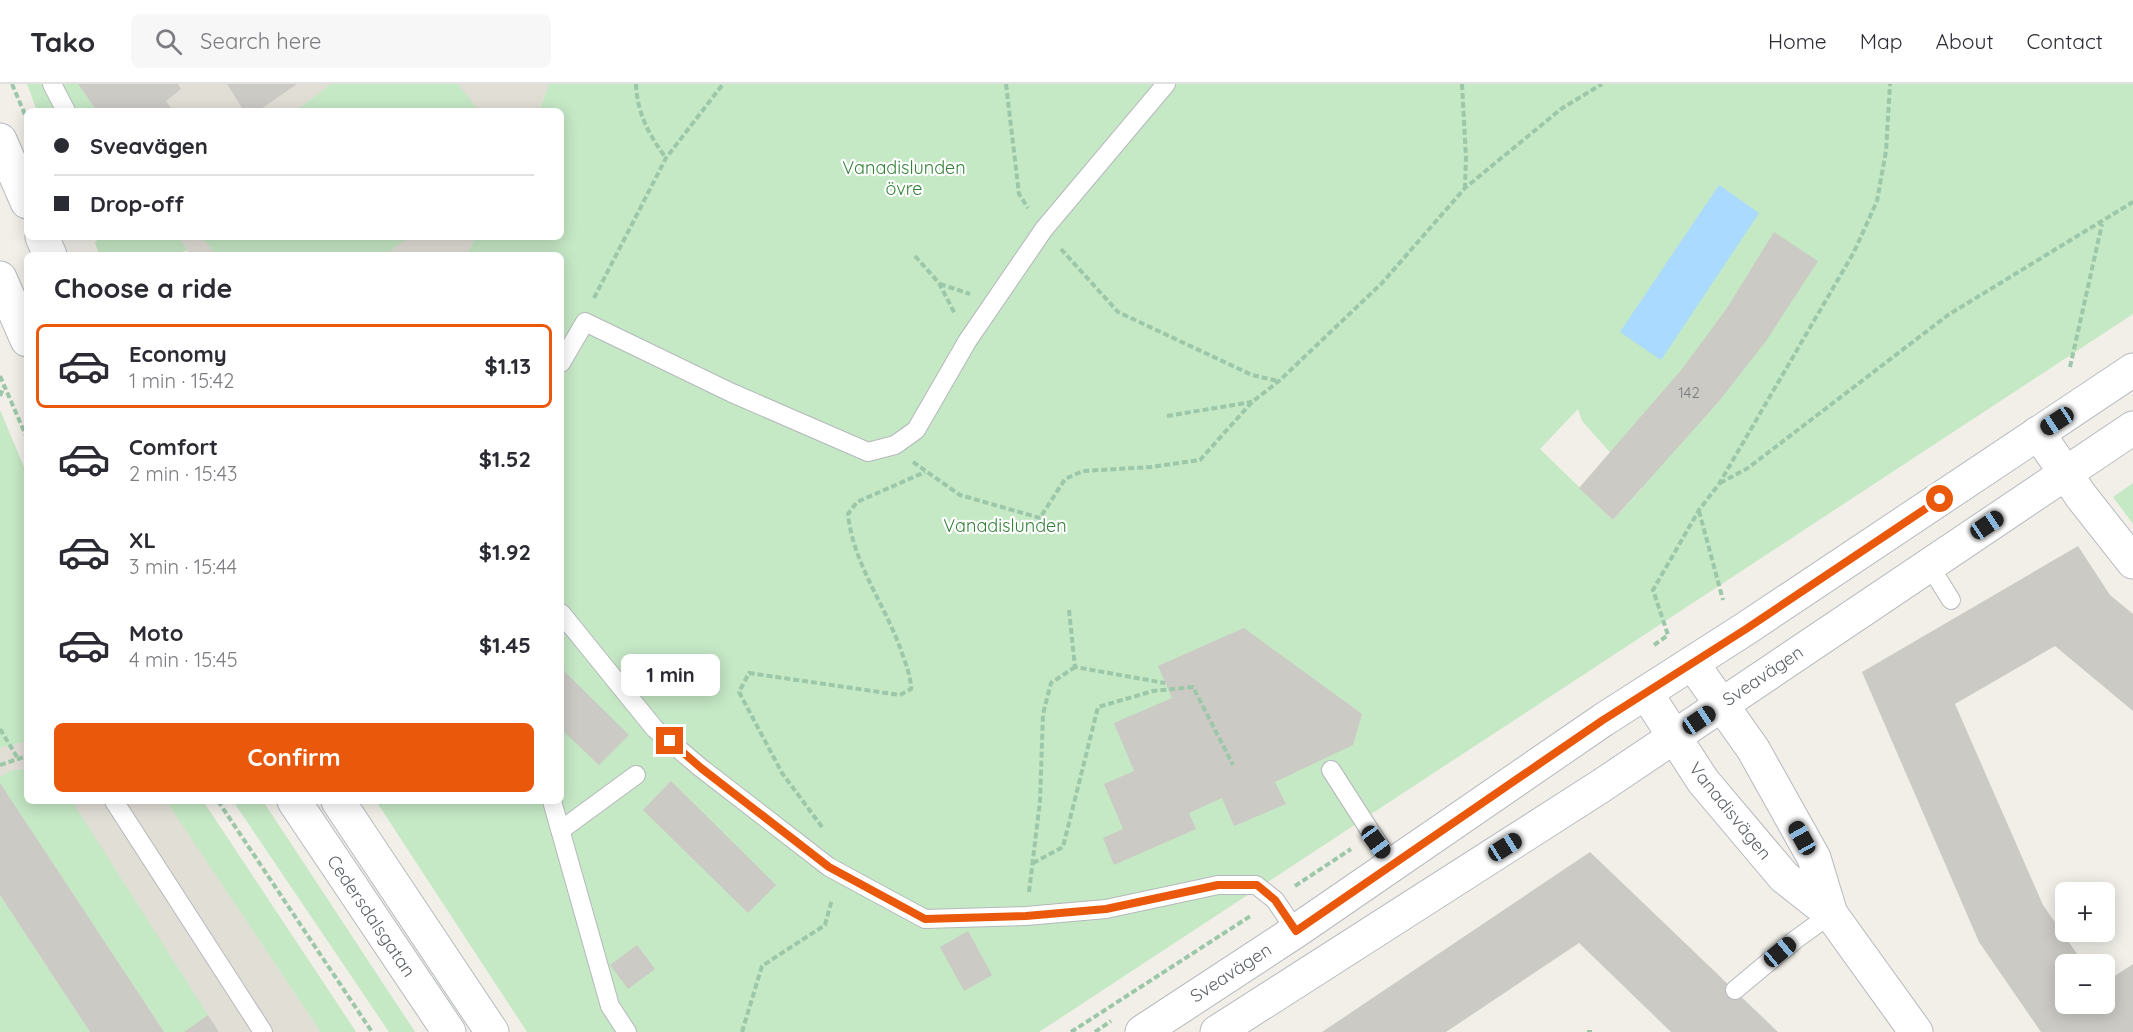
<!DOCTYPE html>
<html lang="en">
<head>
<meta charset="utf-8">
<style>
	:root { --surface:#fff; --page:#f7f7f7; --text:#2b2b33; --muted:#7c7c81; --line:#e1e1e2; --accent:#ea580c }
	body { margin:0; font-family:Quicksand,sans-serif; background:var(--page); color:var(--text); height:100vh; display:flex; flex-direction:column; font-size:22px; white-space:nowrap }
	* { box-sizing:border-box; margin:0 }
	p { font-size:20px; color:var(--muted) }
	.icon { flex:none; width:33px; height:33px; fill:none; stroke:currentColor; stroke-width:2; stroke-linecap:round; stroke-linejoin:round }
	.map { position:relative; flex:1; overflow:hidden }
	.details { position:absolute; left:24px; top:168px; width:540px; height:552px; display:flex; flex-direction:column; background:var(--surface); border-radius:9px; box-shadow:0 3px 15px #0003 }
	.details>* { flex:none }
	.banner { position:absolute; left:24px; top:24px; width:540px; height:132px; border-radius:9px; box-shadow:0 3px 15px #0003; display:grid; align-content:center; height:132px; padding:0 30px; background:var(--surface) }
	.fabs { position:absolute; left:2055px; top:798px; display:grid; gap:12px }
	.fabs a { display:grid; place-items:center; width:60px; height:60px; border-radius:9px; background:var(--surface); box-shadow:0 3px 15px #0003; font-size:30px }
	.end { position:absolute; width:27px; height:27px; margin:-14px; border:8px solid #ea580c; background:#fff; box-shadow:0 0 0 3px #fff }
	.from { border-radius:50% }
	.bubble { position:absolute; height:42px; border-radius:9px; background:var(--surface); box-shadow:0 3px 15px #0003; font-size:20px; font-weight:800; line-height:42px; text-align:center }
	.car { position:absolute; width:18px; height:36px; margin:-18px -9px; border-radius:8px; box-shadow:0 0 4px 2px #0007; background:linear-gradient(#222 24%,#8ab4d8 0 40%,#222 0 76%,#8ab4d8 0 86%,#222 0) }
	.banner b { display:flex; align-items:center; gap:21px; height:57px; font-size:22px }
	.banner b+b { border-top:2px solid var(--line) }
	.banner i { width:15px; height:15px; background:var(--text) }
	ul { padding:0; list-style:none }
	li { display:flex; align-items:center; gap:18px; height:84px; margin:0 12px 9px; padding:0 18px; border:3px solid transparent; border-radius:9px }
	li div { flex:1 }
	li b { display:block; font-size:22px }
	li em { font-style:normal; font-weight:800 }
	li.on { border-color:var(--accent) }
	li>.icon { width:54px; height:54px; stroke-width:1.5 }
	h2 { padding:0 30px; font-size:27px; line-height:72px }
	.cta { display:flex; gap:12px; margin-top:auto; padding:12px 30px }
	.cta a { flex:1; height:69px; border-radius:9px; background:var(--accent); color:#fff; font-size:24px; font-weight:800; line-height:69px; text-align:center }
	header { display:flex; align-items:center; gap:36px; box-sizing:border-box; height:84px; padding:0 30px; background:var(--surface); border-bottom:2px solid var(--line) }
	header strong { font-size:28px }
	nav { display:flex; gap:33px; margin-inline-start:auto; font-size:21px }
	.search { width:420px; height:54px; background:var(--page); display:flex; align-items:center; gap:15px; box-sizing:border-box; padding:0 21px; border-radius:9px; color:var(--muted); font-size:22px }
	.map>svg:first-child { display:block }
</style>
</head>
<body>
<header>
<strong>Tako</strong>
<div class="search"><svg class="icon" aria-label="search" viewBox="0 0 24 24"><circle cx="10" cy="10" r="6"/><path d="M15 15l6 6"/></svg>Search here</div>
<nav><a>Home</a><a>Map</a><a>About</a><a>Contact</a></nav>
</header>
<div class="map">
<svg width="2133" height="948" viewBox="0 0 2133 948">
	<rect width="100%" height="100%" fill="#f1efe8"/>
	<g fill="#e1ded6">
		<path d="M78 0H549L539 27H97Z"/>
		<path d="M179 153H476L466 171H190Z"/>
		<path d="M0 328 27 390V717H203L356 948H90L0 811Z"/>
	</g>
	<g fill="#c5e8c5" fill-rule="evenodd">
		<path d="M27 0H44L55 27H37Z"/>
		<path d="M62 0H78L97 27H77Z"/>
		<path d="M331 0H458L479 27H296Z"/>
		<path d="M549 0H2133V230L1039 948H527L376 717H561V171H466L476 153H561V27H539ZM1578 325 1582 337 1642 404 1613 436 1540 365Z"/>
		<path d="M101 153H179L187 166 174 171H99L95 158Z"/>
		<path d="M202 153H408L385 171H216Z"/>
		<path d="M0 326 27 390V657L0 664Z"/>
		<path d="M2133 399V440L2113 413Z"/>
		<path d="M13 686H27V717H72L208 931 184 948H164L0 699V693Z"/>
		<path d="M166 717H203L356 948H321Z"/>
		<path d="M233 717H263L415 948H389Z"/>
		<path d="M0 811 90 948H0Z"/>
	</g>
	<path fill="#aadaff" d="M1719 101 1759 129 1661 276 1620 248Z"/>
	<g fill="#cccac5">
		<path d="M78 0H178L181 5 166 17 173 27H97Z"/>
		<path d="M227 0H297L258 27H244Z"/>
		<path d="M1774 148 1818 177 1766 257 1720 316 1613 436 1579 404 1682 285 1727 224Z"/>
		<path d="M2078 462 2110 511 2133 530V627L2055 562 1955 620 2043 821 2084 880H2066V920H2104V899L2133 880V948H2041L1979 858 1862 588Z"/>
		<path d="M1244 544 1362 630 1353 661 1275 698 1286 720 1234 742 1222 714 1189 729 1196 745 1114 781 1103 754 1123 745 1104 700 1134 687 1114 639 1172 614 1158 582Z"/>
		<path d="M561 584 629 651 599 681 561 645Z"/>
		<path d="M671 697 776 801 748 829 643 726Z"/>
		<path d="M0 699 164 948H90L0 811Z"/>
		<path d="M1590 768 1778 948H1671L1579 859 1446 948H1322Z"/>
		<path d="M968 847 992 891 964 907 940 863Z"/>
		<path d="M637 861 655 885 628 905 610 881Z"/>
		<path d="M208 931 219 948H184Z"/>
	</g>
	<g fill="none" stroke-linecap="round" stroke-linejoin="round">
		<defs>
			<g id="service">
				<path d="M52 0 66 27"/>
				<path d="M561 279 585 238 732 309 868 368 895 361 916 346 968 256 1044 145 1166 0"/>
				<path d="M1929 481 1951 516"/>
				<path d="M561 529 655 645 701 684 829 783 925 835 1026 832 1106 825 1218 801H1256L1275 816 1296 847"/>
				<path d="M1331 686 1392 781"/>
				<path d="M114 717 263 948"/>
				<path d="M552 717 610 922 627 948"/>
				<path d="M561 746 636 691"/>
				<path d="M1735 906 1795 856 1831 830"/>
			</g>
			<g id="minor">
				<path d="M2038 349 2081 412 2133 478"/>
				<path d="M1692 579 1753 665 1814 774 1831 830"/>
				<path d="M1646 609 1703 697 1784 793 1831 830 1916 948"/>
			</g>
			<g id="secondary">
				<path d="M0 56 27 118"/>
				<path d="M42 153 50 171"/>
				<path d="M0 194 27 256"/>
				<path d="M294 717 449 948"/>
				<path d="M338 717 492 948"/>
				<path d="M1142 948 1296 847 1603 636 1745 545 2133 286"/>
				<path d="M1217 948 1601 702 2133 344"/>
			</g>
		</defs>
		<use href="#service" stroke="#b5b8bc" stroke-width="20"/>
		<use href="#minor" stroke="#b5b8bc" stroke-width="35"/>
		<use href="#secondary" stroke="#b6babf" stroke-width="35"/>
		<g stroke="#9cc7a9" stroke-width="4" stroke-dasharray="6 3" stroke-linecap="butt">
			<path d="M12 0 26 33"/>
			<path d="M636 0C637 29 649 51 666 74"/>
			<path d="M1006 0 1019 110 1028 124"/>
			<path d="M1462 0 1466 74 1465 103"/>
			<path d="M1061 165 1118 228 1252 291 1278 297"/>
			<path d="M185 171 187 170"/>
			<path d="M915 172 939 199 955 230"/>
			<path d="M940 200 970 210"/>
			<path d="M594 214 666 74 723 0"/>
			<path d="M2070 283 2102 140"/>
			<path d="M0 292 27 354"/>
			<path d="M0 312 4 302"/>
			<path d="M1167 332 1252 318"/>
			<path d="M913 378 960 411 1040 434 1065 395 1083 387 1151 383 1200 376 1252 318 1279 297 1382 199 1465 104 1561 25 1602 0"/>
			<path d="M1720 399 1748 384 1948 231 2133 118"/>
			<path d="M1699 427 1723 516"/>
			<path d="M1069 526 1075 583 1165 599"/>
			<path d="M1654 561 1668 551 1653 506 1699 426 1719 400 1854 168 1877 117 1886 67 1890 0"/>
			<path d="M0 645 17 673"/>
			<path d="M0 681 27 672"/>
			<path d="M218 717 372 948"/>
			<path d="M822 743 782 689 739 608 749 589 900 611 911 605C911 592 906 581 902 569 886 522 853 480 848 430L857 418 925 388"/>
			<path d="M1033 779 1063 763 1098 623 1153 607 1193 603 1233 681"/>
			<path d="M1295 802 1351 765"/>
			<path d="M1029 808 1040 717 1043 630 1051 599 1075 583"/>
			<path d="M742 948 762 882 825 841 832 815"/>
			<path d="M1071 948 1252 831"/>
			<path d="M1095 948 1111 937"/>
			<path d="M1587 948H1592"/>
		</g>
		<use href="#service" stroke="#fff" stroke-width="18"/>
		<use href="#minor" stroke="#fff" stroke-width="33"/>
		<use href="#secondary" stroke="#fff" stroke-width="33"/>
	</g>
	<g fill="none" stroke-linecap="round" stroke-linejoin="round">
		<path stroke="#ea580c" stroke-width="8" d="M670 657 701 684 829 783 925 835 1026 832 1106 825 1218 801H1257L1275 816 1296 847 1603 636 1746 545 1940 415"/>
	</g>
	<g text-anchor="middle" stroke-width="4.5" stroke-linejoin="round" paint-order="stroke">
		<g font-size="15" fill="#7a7d7f">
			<text x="1689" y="314">142</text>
		</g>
		<g font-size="18" fill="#348238" stroke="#fff">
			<text x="904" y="90">Vanadislunden<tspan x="904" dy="21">övre</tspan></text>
			<text x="1005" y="448">Vanadislunden</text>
		</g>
		<g font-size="18" fill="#5f6368" stroke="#fff">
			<text transform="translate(1763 592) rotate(-34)" y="6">Sveavägen</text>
			<text transform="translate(1730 727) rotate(51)" y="6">Vanadisvägen</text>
			<text transform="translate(371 832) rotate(56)" y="6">Cedersdalsgatan</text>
			<text transform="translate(1231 889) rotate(-33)" y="6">Sveavägen</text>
		</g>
	</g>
</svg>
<div class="fabs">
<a>+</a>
<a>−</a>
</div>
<i class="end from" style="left:1940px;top:415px"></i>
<i class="end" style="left:670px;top:657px"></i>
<div class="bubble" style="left:621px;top:570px;width:99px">1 min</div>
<i class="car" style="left:2057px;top:337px;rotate:237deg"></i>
<i class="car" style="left:1987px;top:441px;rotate:56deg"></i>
<i class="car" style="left:1699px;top:636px;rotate:56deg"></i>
<i class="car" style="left:1802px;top:754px;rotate:331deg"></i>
<i class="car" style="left:1376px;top:758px;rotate:144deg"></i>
<i class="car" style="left:1505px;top:763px;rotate:58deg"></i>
<i class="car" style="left:1780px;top:868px;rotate:50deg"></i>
<div class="banner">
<b><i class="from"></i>Sveavägen</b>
<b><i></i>Drop-off</b>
</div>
<section class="details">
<h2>Choose a ride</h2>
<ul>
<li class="on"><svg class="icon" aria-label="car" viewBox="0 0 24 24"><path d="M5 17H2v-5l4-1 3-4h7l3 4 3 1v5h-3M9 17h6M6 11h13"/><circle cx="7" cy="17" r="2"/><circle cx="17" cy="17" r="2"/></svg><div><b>Economy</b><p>1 min · 15:42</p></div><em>$1.13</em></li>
<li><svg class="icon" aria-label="car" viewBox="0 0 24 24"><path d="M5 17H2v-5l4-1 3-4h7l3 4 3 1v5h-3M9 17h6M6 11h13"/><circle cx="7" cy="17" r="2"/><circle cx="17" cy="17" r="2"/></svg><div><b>Comfort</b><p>2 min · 15:43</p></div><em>$1.52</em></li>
<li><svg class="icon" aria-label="car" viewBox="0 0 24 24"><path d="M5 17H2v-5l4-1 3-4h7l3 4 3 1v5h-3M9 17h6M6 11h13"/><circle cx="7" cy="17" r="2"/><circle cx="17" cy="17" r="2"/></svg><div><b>XL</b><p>3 min · 15:44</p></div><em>$1.92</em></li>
<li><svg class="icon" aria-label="car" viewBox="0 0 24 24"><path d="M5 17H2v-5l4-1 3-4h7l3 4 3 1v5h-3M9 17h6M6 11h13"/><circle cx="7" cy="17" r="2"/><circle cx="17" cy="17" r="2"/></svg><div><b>Moto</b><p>4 min · 15:45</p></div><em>$1.45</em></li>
</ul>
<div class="cta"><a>Confirm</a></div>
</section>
</div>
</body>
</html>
